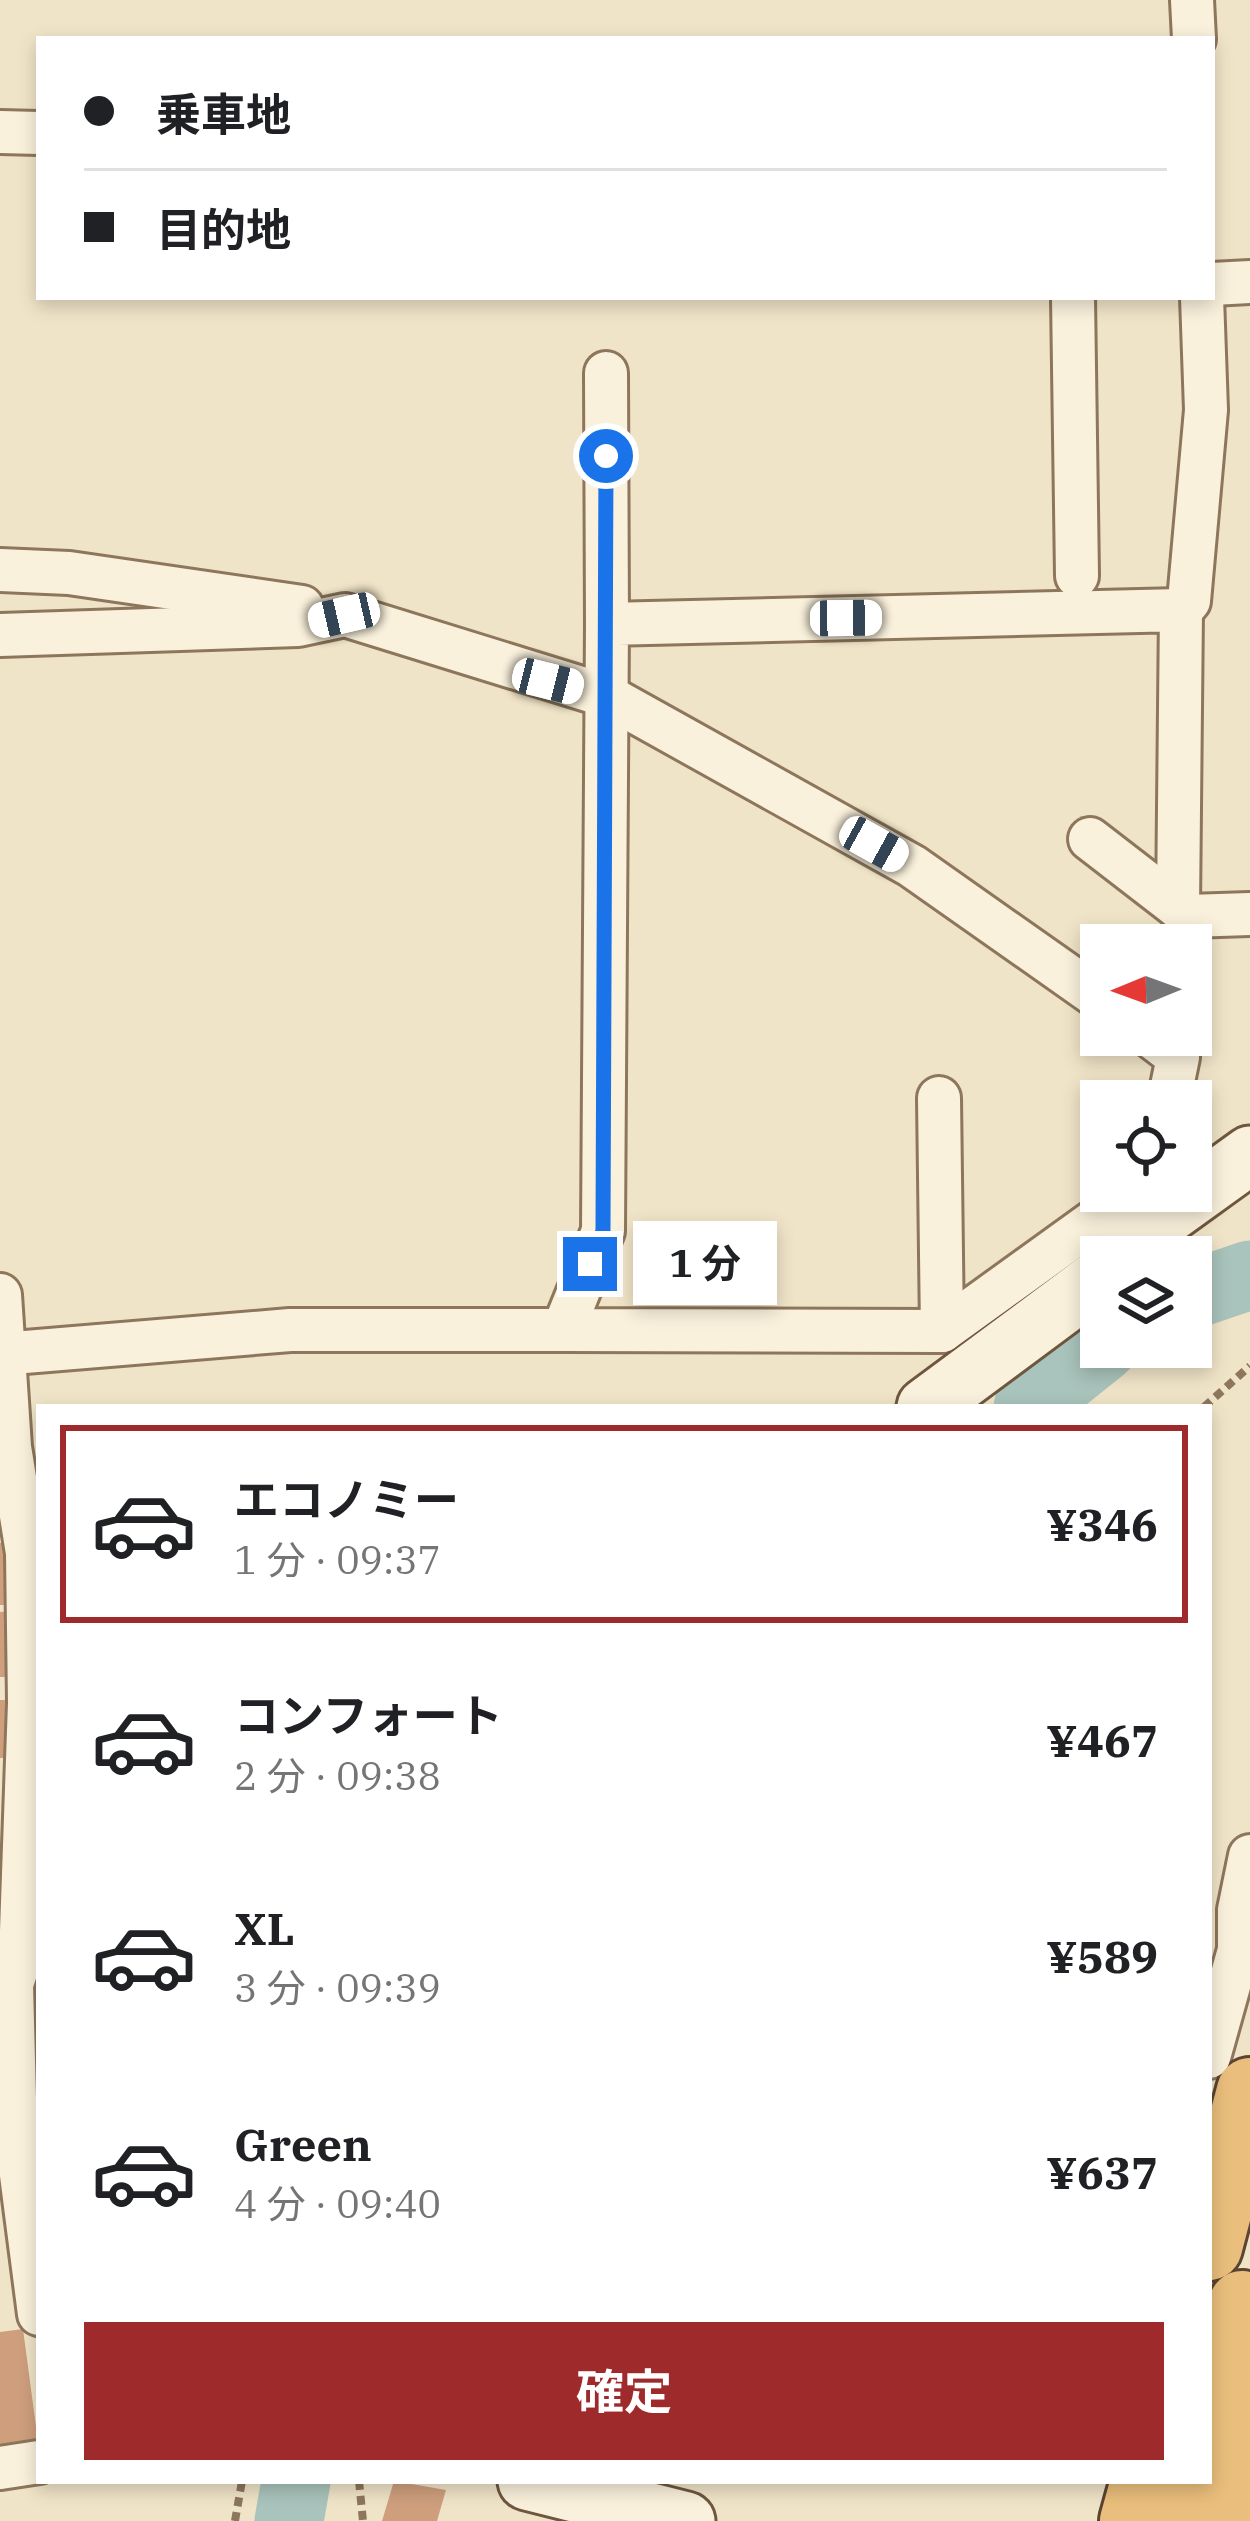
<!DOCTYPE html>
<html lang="ja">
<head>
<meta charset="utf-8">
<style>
	:root { --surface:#fff; --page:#f2f2f2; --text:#202124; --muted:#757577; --line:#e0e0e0; --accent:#9e2a2b }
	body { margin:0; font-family:"IBM Plex Serif","Noto Sans JP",serif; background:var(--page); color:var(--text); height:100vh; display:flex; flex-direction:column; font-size:45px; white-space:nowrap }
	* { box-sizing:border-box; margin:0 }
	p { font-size:39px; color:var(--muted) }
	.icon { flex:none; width:66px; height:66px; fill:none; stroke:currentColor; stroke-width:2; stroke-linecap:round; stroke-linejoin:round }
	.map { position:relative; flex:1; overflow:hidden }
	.drawer { position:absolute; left:36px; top:1404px; width:1176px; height:1080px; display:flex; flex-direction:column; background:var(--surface); border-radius:0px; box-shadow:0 6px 18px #0003 }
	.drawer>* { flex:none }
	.banner { position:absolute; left:36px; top:36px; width:1179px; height:264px; border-radius:0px; box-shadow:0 6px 18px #0003; display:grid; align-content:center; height:264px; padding:0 48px; background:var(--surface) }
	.needle { width:78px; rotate:269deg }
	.tools { position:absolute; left:1080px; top:924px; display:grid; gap:24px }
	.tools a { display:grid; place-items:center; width:132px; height:132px; border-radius:0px; background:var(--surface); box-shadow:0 6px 18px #0003; font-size:60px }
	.end { position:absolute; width:54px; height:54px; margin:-27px; border:15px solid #1a73e8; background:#fff; box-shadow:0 0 0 6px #fff }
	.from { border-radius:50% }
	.bubble { position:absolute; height:84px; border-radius:0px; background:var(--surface); box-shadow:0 6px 18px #0003; font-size:39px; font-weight:700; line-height:84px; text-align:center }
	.car { position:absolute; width:36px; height:72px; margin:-36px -18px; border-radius:15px; box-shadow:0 0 9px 3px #0007; background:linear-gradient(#fff 24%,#345 0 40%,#fff 0 76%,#345 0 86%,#fff 0) }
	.banner b { display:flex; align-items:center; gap:42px; height:114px; font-size:45px }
	.banner b+b { border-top:3px solid var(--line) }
	.banner i { width:30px; height:30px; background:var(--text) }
	ul { padding:21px 0 0; list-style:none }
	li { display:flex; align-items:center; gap:36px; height:198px; margin:0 24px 18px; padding:0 24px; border:6px solid transparent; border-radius:0px }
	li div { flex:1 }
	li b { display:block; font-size:45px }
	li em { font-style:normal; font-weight:700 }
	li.selected { border-color:var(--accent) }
	li>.icon { width:108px; height:108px; stroke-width:1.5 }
	.button { display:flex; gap:24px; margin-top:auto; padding:24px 48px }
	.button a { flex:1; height:138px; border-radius:0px; background:var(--accent); color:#fff; font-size:48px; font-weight:700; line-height:138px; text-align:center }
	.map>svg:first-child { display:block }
</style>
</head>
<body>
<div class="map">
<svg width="1250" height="2521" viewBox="0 0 1250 2521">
	<rect width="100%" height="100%" fill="#f0e4c8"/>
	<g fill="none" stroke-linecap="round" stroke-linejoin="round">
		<g stroke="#a9c4bc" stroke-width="69">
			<path d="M1191 1295 1250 1275"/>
			<path d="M1028 1407 1103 1347"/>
			<path d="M289 2521 296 2481"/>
		</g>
	</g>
	<g fill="#cf9f7d">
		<path d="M9 1542 10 1605H0V1543Z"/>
		<path d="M11 1611 12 1677H0V1612Z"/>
		<path d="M0 1700H8L9 1758H0Z"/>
		<path d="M23 2329 39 2449 0 2454V2332Z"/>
		<path d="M394 2481 446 2490 437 2521H382Z"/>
	</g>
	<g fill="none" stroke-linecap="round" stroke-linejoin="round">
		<defs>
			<g id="minor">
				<path d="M1192 0 1194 39"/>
				<path d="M0 132 39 133"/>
				<path d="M1212 284 1250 282"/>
				<path d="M1073 297 1077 576"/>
				<path d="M606 373 607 624"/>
				<path d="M0 570 69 573 302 607"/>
				<path d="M1181 610 1189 601 1206 410 1202 297"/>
				<path d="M0 635 298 625 345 615 607 696 912 866 1101 999"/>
				<path d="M1090 839 1178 907"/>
				<path d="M1149 1035 1178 1057 1169 1101"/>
				<path d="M939 1098 942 1331"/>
				<path d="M1136 1191 942 1331 563 1330 603 1231 607 624 1181 610 1178 907 1189 916 1250 914"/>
				<path d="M0 1295 10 1447 27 1553 29 1703 20 1960 12 1984 16 2136 39 2314"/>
				<path d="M0 1354 290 1330H563"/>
				<path d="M1209 2057 1239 1950V1910L1250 1856"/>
				<path d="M0 2468 39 2462"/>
			</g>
			<g id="secondary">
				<path d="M1123 1257 1167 1215 1250 1155"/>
				<path d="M926 1407 1101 1277"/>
				<path d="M527 2481 686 2521"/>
			</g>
			<g id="trunk">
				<path d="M1209 2247 1250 2091"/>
				<path d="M1242 2304 1237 2460 1250 2521"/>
				<path d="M1133 2521 1144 2481"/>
				<path d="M1185 2521 1196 2481"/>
			</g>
		</defs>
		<use href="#minor" stroke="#8d765c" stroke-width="48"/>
		<use href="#secondary" stroke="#6f573f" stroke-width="63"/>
		<use href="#trunk" stroke="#5b4430" stroke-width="72"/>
		<g stroke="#8d765c" stroke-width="8" stroke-dasharray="9 6" stroke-linecap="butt">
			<path d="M1204 1407 1250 1366"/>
			<path d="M359 2481 363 2521"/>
			<path d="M235 2521 242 2481"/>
		</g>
		<use href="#minor" stroke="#faf1dc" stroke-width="42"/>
		<use href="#secondary" stroke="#faf1dc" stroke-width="57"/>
		<use href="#trunk" stroke="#eabe7c" stroke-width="66"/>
	</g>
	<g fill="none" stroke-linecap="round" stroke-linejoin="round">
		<path stroke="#1a73e8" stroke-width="15" d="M590 1264 603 1231 606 456"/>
	</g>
</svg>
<div class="tools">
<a><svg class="needle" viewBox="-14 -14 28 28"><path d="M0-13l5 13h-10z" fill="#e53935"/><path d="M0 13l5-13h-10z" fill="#757577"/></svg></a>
<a><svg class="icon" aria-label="locate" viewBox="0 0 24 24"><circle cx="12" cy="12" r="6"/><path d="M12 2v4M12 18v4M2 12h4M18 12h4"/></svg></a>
<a><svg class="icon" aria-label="layers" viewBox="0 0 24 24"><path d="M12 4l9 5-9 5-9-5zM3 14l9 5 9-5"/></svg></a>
</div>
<i class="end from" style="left:606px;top:456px"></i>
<i class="end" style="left:590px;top:1264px"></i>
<div class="bubble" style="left:633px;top:1221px;width:144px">1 分</div>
<i class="car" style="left:344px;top:615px;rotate:257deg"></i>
<i class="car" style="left:846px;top:618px;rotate:89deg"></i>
<i class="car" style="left:548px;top:681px;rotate:104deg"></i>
<i class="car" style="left:874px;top:844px;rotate:119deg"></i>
<div class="banner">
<b><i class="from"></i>乗車地</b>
<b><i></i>目的地</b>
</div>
<section class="drawer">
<ul>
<li class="selected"><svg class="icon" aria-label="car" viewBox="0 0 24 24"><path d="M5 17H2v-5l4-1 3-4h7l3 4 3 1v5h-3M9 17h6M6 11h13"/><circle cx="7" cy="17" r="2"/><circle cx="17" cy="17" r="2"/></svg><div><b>エコノミー</b><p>1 分 · 09:37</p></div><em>¥346</em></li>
<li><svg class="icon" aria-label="car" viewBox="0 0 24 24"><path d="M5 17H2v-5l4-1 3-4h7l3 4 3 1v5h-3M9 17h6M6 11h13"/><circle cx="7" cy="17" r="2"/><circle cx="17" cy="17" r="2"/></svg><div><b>コンフォート</b><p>2 分 · 09:38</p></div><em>¥467</em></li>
<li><svg class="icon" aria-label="car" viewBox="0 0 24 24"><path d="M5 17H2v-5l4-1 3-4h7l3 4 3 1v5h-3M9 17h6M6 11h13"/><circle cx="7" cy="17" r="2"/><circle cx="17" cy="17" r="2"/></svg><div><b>XL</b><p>3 分 · 09:39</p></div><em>¥589</em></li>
<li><svg class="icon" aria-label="car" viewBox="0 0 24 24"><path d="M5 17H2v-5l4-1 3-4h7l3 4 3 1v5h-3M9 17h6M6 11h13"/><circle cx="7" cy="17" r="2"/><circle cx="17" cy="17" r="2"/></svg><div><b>Green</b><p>4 分 · 09:40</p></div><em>¥637</em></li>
</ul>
<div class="button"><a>確定</a></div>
</section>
</div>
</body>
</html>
